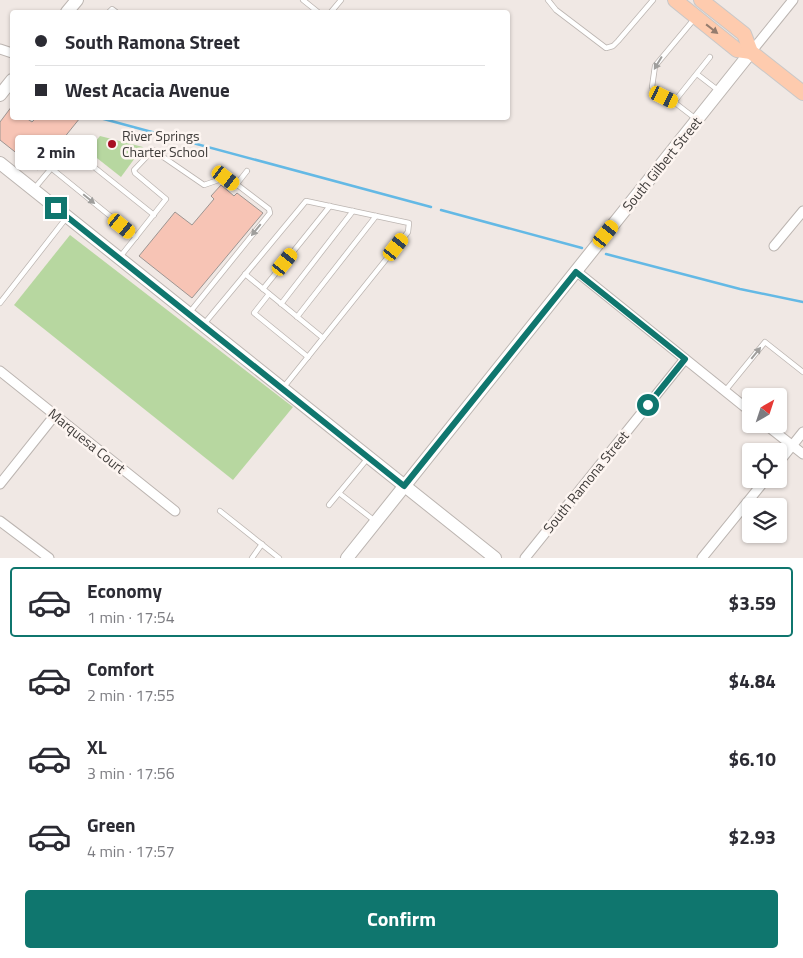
<!DOCTYPE html>
<html lang="en">
<head>
<meta charset="utf-8">
<style>
	:root { --surface:#fff; --page:#f7f7f7; --text:#2b2b33; --muted:#7c7c81; --line:#e1e1e2; --accent:#0f766e }
	body { margin:0; font-family:"Titillium Web",sans-serif; background:var(--page); color:var(--text); height:100vh; display:flex; flex-direction:column; font-size:19px; white-space:nowrap }
	* { box-sizing:border-box; margin:0 }
	p { font-size:16px; color:var(--muted) }
	.icon { flex:none; width:28px; height:28px; fill:none; stroke:currentColor; stroke-width:2; stroke-linecap:round; stroke-linejoin:round }
	.map { position:relative; height:558px; overflow:hidden }
	.details { display:flex; flex-direction:column; background:var(--surface); flex:1 }
	.details>* { flex:none }
	.banner { position:absolute; left:10px; top:10px; width:500px; height:110px; border-radius:5px; box-shadow:0 1px 4px #0004; display:grid; align-content:center; height:110px; padding:0 25px; background:var(--surface) }
	.needle { width:32px; rotate:39deg }
	.tools { position:absolute; left:742px; top:388px; display:grid; gap:10px }
	.tools a { display:grid; place-items:center; width:45px; height:45px; border-radius:5px; background:var(--surface); box-shadow:0 1px 4px #0004; font-size:25px }
	.end { position:absolute; width:22px; height:22px; margin:-11px; border:6px solid #0f766e; background:#fff; box-shadow:0 0 0 2px #fff }
	.from { border-radius:50% }
	.bubble { position:absolute; height:35px; border-radius:5px; background:var(--surface); box-shadow:0 1px 4px #0004; font-size:16px; font-weight:700; line-height:35px; text-align:center }
	.car { position:absolute; width:15px; height:30px; margin:-15px -8px; border-radius:6px; box-shadow:0 0 4px 1px #0007; background:linear-gradient(#f5c518 24%,#345 0 40%,#f5c518 0 76%,#345 0 86%,#f5c518 0) }
	.banner b { display:flex; align-items:center; gap:18px; height:48px; font-size:19px }
	.banner b+b { border-top:1px solid var(--line) }
	.banner i { width:12px; height:12px; background:var(--text) }
	ul { padding:9px 0 0; list-style:none }
	li { display:flex; align-items:center; gap:15px; height:70px; margin:0 10px 8px; padding:0 15px; border:2px solid transparent; border-radius:5px }
	li div { flex:1 }
	li b { display:block; font-size:19px }
	li em { font-style:normal; font-weight:700 }
	li.active { border-color:var(--accent) }
	li>.icon { width:45px; height:45px; stroke-width:1.5 }
	.button { display:flex; gap:10px; margin-top:auto; padding:10px 25px }
	.button a { flex:1; height:58px; border-radius:5px; background:var(--accent); color:#fff; font-size:20px; font-weight:700; line-height:58px; text-align:center }
	.map>svg:first-child { display:block }
</style>
</head>
<body>
<div class="map">
<svg width="803" height="558" viewBox="0 0 803 558">
	<rect width="100%" height="100%" fill="#f0e8e4"/>
	<g fill="#b7d7a0">
		<path d="M100 136 143 147 121 177 88 151Z"/>
		<path d="M70 235 293 407 233 480 14 305Z"/>
	</g>
	<g fill="none" stroke-linecap="round" stroke-linejoin="round">
		<g stroke="#64b9e5" stroke-width="2.5">
			<path d="M100 118 431 207"/>
			<path d="M441 210 582 248"/>
			<path d="M606 254 740 289 803 302"/>
		</g>
	</g>
	<g fill="#f7c4b5" stroke="#9d9592">
		<path d="M12 106V118H26L32 122 36 118H80L38 170 0 140V122Z"/>
		<path d="M221 185 234 196 237 193 263 213 192 298 139 256 175 212 192 225 214 199 211 196Z"/>
	</g>
	<g fill="none" stroke-linecap="round" stroke-linejoin="round">
		<defs>
			<g id="lane">
				<path d="M303 0 318 12"/>
				<path d="M548 0 556 10 606 48 613 46 618 41 653 0"/>
				<path d="M109 12 112 9 116 12"/>
				<path d="M331 12 341 0"/>
				<path d="M697 74 719 91"/>
				<path d="M674 102 665 97 652 87 655 66 695 18"/>
				<path d="M696 119 674 102 710 57"/>
				<path d="M51 168 136 237"/>
				<path d="M236 185 247 171"/>
				<path d="M34 189 69 147 154 215"/>
				<path d="M120 257 166 199 135 173 134 170 153 150 204 185 227 177 269 209 270 213 190 312"/>
				<path d="M245 274 323 338"/>
				<path d="M263 289 330 206"/>
				<path d="M269 294 254 313 308 357"/>
				<path d="M0 303 67 217"/>
				<path d="M281 304 353 211"/>
				<path d="M297 317 376 216"/>
				<path d="M204 324 306 201 409 223 408 232 283 388"/>
				<path d="M725 391 765 342 803 372"/>
				<path d="M339 493 375 521"/>
				<path d="M329 505 368 458"/>
				<path d="M220 511 279 558"/>
				<path d="M252 558 262 544"/>
			</g>
			<g id="street">
				<path d="M0 49 12 53"/>
				<path d="M751 52 793 0"/>
				<path d="M774 246 803 211"/>
				<path d="M576 271 751 412"/>
				<path d="M0 371 175 511"/>
				<path d="M765 424 803 454"/>
				<path d="M779 462 803 432"/>
				<path d="M0 484 55 415"/>
				<path d="M0 521 49 558"/>
				<path d="M525 558 685 359"/>
				<path d="M702 558 766 479"/>
			</g>
			<g id="secondary">
				<path d="M67 12 77 0"/>
				<path d="M0 95 12 80"/>
				<path d="M0 163 495 558"/>
				<path d="M347 558 751 52"/>
			</g>
			<g id="primary">
				<path d="M675 0 737 50 751 52"/>
				<path d="M701 0 744 34 751 52 803 93"/>
			</g>
		</defs>
		<use href="#lane" stroke="#bcb5b1" stroke-width="6"/>
		<use href="#street" stroke="#bcb5b1" stroke-width="11"/>
		<use href="#secondary" stroke="#bcb5b1" stroke-width="14"/>
		<use href="#primary" stroke="#c9c8c8" stroke-width="16"/>
		<use href="#lane" stroke="#fff" stroke-width="4.5"/>
		<use href="#street" stroke="#fff" stroke-width="9"/>
		<use href="#secondary" stroke="#fff" stroke-width="12"/>
		<use href="#primary" stroke="#fecbae" stroke-width="14"/>
	</g>
	<defs><path id="oneway-solid" d="M-6-.8H1V-3.2L6.5 0L1 3.2V.8H-6Z" transform="scale(1.25)"/></defs>
	<use fill="#957c6e" href="#oneway-solid" transform="translate(712 29) rotate(38)"/>
	<g fill="#9f9e9c">
		<use href="#oneway-solid" transform="translate(658 63) rotate(121)"/>
		<use href="#oneway-solid" transform="translate(89 199) rotate(39)"/>
		<use href="#oneway-solid" transform="translate(256 230) rotate(129)"/>
		<use href="#oneway-solid" transform="translate(756 353) rotate(-51)"/>
	</g>
	<g fill="none" stroke-linecap="round" stroke-linejoin="round">
		<path stroke="#0f766e" stroke-width="6" d="M56 208 404 486 576 272 685 359 648 405"/>
	</g>
	<circle fill="#a70f23" stroke="#fdf5f1" stroke-width="2" cx="112" cy="144" r="5"/>
	<g text-anchor="middle" stroke-width="5" stroke-linejoin="round" paint-order="stroke">
		<g font-size="14" fill="#3f3c3a" stroke="#fdf5f1" text-anchor="start">
			<text x="122" y="141">River Springs<tspan x="122" dy="16">Charter School</tspan></text>
		</g>
		<g font-size="14" fill="#3f3c3a" stroke="#fdf5f1">
			<text transform="translate(662 164) rotate(-51)" y="5">South Gilbert Street</text>
			<text transform="translate(87 441) rotate(39)" y="5">Marquesa Court</text>
			<text transform="translate(586 482) rotate(-51)" y="5">South Ramona Street</text>
		</g>
	</g>
</svg>
<div class="tools">
<a><svg class="needle" viewBox="-14 -14 28 28"><path d="M0-13l5 13h-10z" fill="#e53935"/><path d="M0 13l5-13h-10z" fill="#7c7c81"/></svg></a>
<a><svg class="icon" aria-label="locate" viewBox="0 0 24 24"><circle cx="12" cy="12" r="6"/><path d="M12 2v4M12 18v4M2 12h4M18 12h4"/></svg></a>
<a><svg class="icon" aria-label="layers" viewBox="0 0 24 24"><path d="M12 4l9 5-9 5-9-5zM3 14l9 5 9-5"/></svg></a>
</div>
<i class="end from" style="left:648px;top:405px"></i>
<i class="end" style="left:56px;top:208px"></i>
<div class="bubble" style="left:15px;top:135px;width:82px">2 min</div>
<i class="car" style="left:664px;top:97px;rotate:116deg"></i>
<i class="car" style="left:226px;top:178px;rotate:127deg"></i>
<i class="car" style="left:122px;top:226px;rotate:129deg"></i>
<i class="car" style="left:606px;top:234px;rotate:39deg"></i>
<i class="car" style="left:396px;top:247px;rotate:38deg"></i>
<i class="car" style="left:285px;top:262px;rotate:39deg"></i>
<div class="banner">
<b><i class="from"></i>South Ramona Street</b>
<b><i></i>West Acacia Avenue</b>
</div>
</div>
<section class="details">
<ul>
<li class="active"><svg class="icon" aria-label="car" viewBox="0 0 24 24"><path d="M5 17H2v-5l4-1 3-4h7l3 4 3 1v5h-3M9 17h6M6 11h13"/><circle cx="7" cy="17" r="2"/><circle cx="17" cy="17" r="2"/></svg><div><b>Economy</b><p>1 min · 17:54</p></div><em>$3.59</em></li>
<li><svg class="icon" aria-label="car" viewBox="0 0 24 24"><path d="M5 17H2v-5l4-1 3-4h7l3 4 3 1v5h-3M9 17h6M6 11h13"/><circle cx="7" cy="17" r="2"/><circle cx="17" cy="17" r="2"/></svg><div><b>Comfort</b><p>2 min · 17:55</p></div><em>$4.84</em></li>
<li><svg class="icon" aria-label="car" viewBox="0 0 24 24"><path d="M5 17H2v-5l4-1 3-4h7l3 4 3 1v5h-3M9 17h6M6 11h13"/><circle cx="7" cy="17" r="2"/><circle cx="17" cy="17" r="2"/></svg><div><b>XL</b><p>3 min · 17:56</p></div><em>$6.10</em></li>
<li><svg class="icon" aria-label="car" viewBox="0 0 24 24"><path d="M5 17H2v-5l4-1 3-4h7l3 4 3 1v5h-3M9 17h6M6 11h13"/><circle cx="7" cy="17" r="2"/><circle cx="17" cy="17" r="2"/></svg><div><b>Green</b><p>4 min · 17:57</p></div><em>$2.93</em></li>
</ul>
<div class="button"><a>Confirm</a></div>
</section>
</body>
</html>
